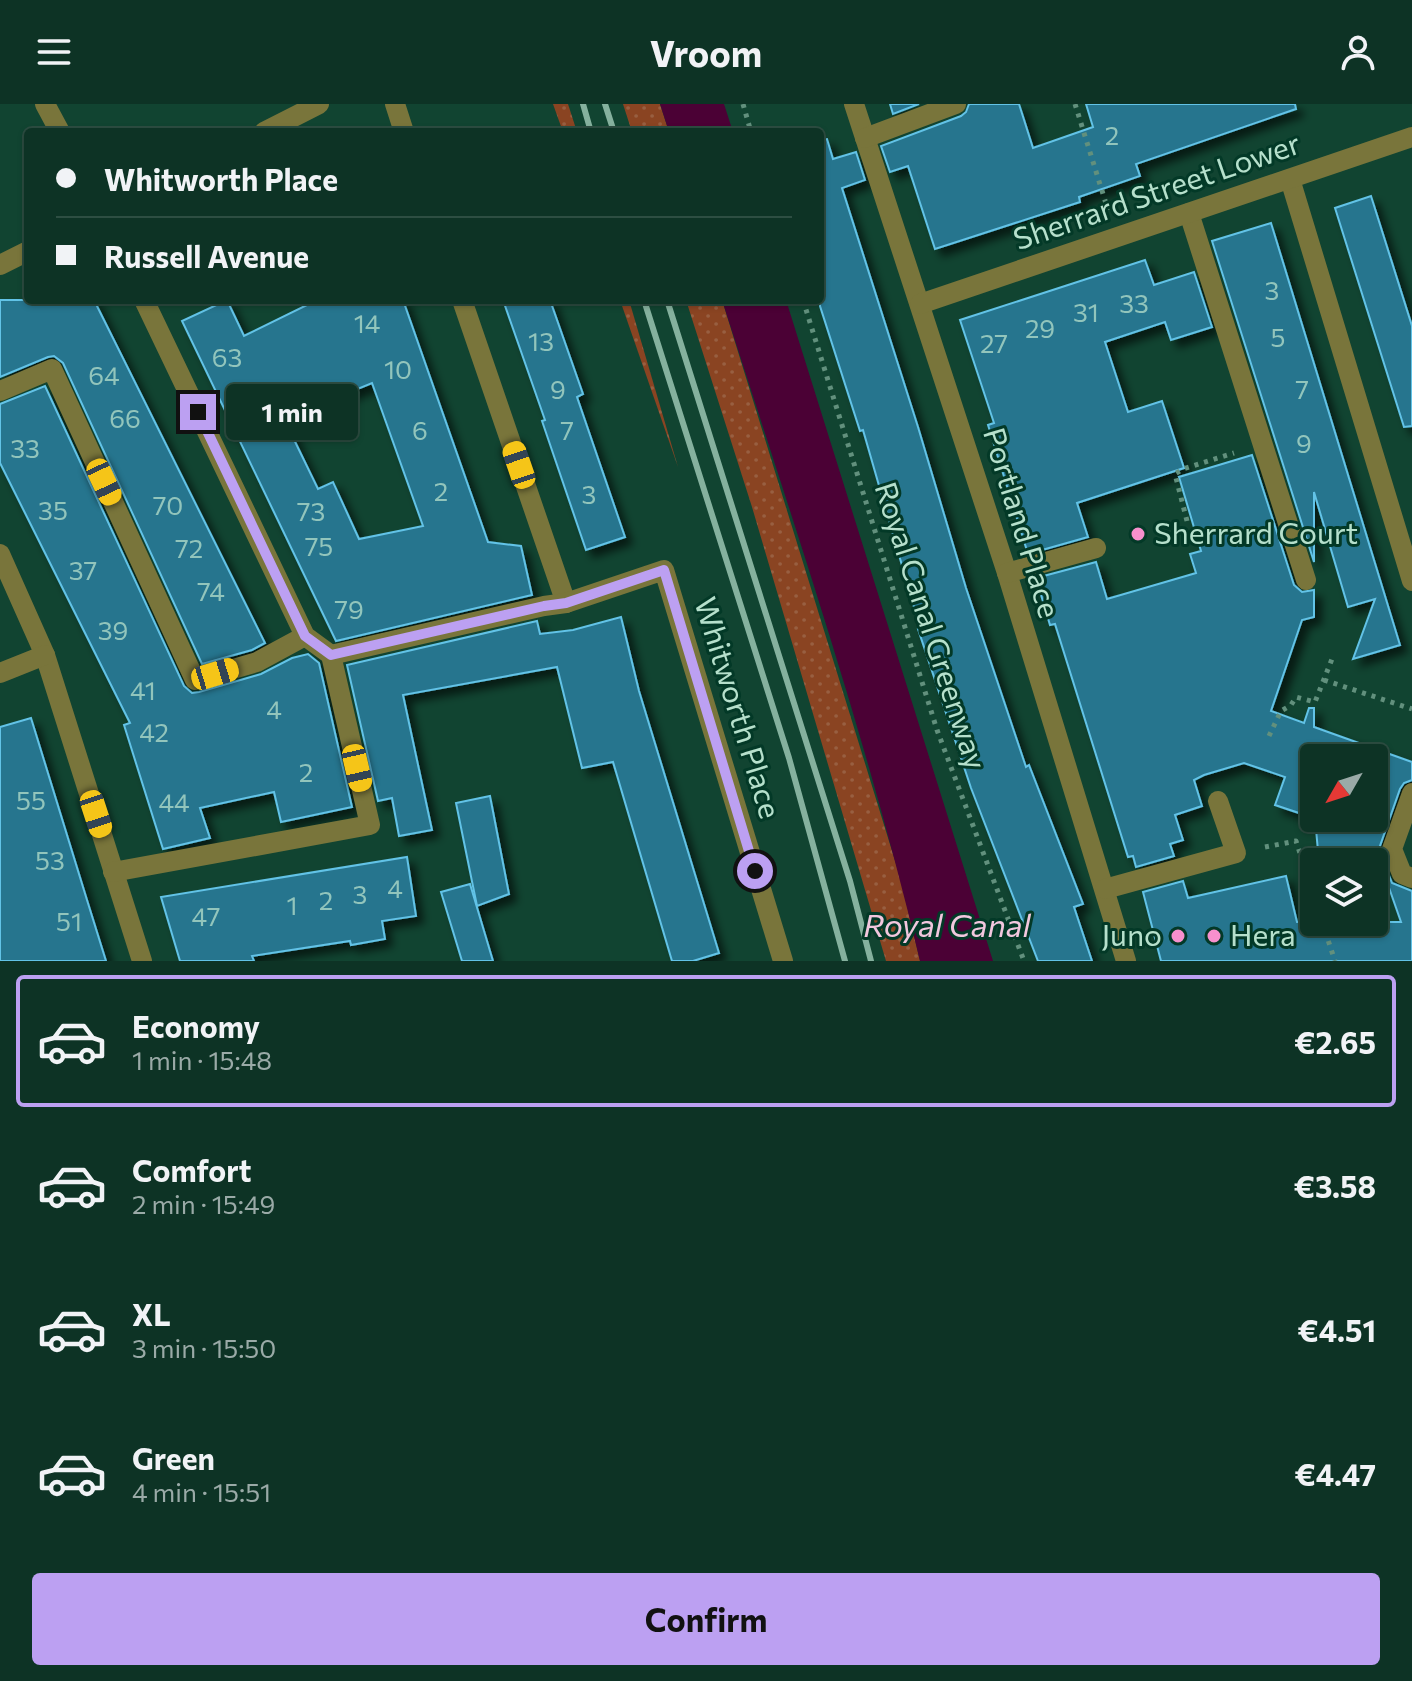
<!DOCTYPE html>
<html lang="en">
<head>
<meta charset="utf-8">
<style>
	:root { --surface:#0d3325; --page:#1b3f32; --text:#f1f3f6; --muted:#9aaaa7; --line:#2d4e42; --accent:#bca0f2 }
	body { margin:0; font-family:Commissioner,sans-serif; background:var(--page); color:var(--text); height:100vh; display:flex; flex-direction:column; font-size:30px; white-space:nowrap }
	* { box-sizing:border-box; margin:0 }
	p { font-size:26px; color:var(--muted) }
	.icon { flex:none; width:44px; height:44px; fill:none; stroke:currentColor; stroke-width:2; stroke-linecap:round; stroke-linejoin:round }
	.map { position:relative; height:857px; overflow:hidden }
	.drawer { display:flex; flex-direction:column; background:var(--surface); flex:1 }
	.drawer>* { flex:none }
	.top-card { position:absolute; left:24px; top:24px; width:800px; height:176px; border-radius:8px; box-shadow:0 2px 6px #0004,0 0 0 2px var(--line); display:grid; align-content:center; height:176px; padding:0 32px; background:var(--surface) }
	.needle { width:52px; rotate:231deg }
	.buttons { position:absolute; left:1300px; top:640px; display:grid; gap:16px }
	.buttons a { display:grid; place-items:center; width:88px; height:88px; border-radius:8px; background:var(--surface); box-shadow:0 2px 6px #0004,0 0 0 2px var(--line); font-size:40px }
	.end { position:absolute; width:36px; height:36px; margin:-18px; border:10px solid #bca0f2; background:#111; box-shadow:0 0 0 4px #111 }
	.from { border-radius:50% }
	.bubble { position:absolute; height:56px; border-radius:8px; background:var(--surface); box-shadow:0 2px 6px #0004,0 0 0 2px var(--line); font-size:26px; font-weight:700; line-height:56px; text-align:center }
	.car { position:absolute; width:24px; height:48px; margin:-24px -12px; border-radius:10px; box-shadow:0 0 6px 2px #0007; background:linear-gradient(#f5c518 24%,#345 0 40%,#f5c518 0 76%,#345 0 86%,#f5c518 0) }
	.top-card b { display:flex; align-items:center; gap:28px; height:76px; font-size:30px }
	.top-card b+b { border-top:2px solid var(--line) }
	.top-card i { width:20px; height:20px; background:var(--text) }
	ul { padding:14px 0 0; list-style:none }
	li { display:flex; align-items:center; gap:24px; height:132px; margin:0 16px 12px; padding:0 16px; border:4px solid transparent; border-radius:8px }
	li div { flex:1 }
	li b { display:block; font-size:30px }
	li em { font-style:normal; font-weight:700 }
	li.active { border-color:var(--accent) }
	li>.icon { width:72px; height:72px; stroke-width:1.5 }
	.button { display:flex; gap:16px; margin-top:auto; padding:16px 32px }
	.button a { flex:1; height:92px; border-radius:8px; background:var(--accent); color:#111; font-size:32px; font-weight:700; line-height:92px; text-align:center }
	header { display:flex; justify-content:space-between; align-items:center; height:104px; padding:0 32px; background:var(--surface); font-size:36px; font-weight:700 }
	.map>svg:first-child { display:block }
</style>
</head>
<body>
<header><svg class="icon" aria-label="menu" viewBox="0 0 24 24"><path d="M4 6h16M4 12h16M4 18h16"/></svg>Vroom<svg class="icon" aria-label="person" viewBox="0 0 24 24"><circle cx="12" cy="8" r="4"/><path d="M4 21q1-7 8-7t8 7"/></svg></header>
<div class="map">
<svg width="1412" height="857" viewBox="0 0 1412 857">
	<defs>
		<pattern id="grass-dots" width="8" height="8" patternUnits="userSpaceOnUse" patternTransform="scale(2)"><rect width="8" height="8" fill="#8a4422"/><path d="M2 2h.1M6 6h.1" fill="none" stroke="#985f41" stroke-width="1.8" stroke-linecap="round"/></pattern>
		<filter id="shadow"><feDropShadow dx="7" dy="7" stdDeviation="4" flood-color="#0009"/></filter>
	</defs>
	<rect width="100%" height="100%" fill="#114431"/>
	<g fill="url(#grass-dots)">
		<path d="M553 0H568L577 28H563Z"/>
		<path d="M623 0H660L669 28H632Z"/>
		<path d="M620 196H629L678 363Z"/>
		<path d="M686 196H722L901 776 920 857H886L752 403Z"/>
	</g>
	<g fill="#4b0135">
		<path d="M660 0H724L733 28H669Z"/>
		<path d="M722 196H786L993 857H920C867 633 792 415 722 196Z"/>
	</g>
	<g fill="#28748e" stroke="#62c3e7" stroke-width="2" fill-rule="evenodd" filter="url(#shadow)">
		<path d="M890 0H919L893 10Z"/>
		<path d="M969 0H1019L1033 44 1093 23 1086 0H1295L1296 5 1136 60 1140 72 1079 93 1080 98 935 145 908 62 890 68 881 42 961 12 966 8Z"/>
		<path d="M827 35 833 55 856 48 865 76 842 84 918 323 966 484 1026 663 1029 661 1083 800 1074 803 1092 857H1038L971 684 918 525 920 524 863 326 860 327 820 202V36Z"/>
		<path d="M1371 92 1412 222V322L1404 323 1335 104Z"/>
		<path d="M1271 119 1400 541 1353 555 1375 495 1348 503 1314 388V458L1212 137Z"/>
		<path d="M1145 156 1154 181 1194 168 1212 223 1171 236 1165 218 1105 238 1128 308 1162 297 1184 364 1077 399 1088 433 1028 450 988 321 994 319 960 216Z"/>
		<path d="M0 196H94L265 539 252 546 202 560 63 259 54 252 48 253 0 273Z"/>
		<path d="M227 196 244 232 317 196H403L488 438 521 442 532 491 336 537 182 217ZM372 279 423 422 359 435 333 378 318 385 284 315Z"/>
		<path d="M503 196H550L583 290 577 293 625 433 586 446 542 317 545 316Z"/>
		<path d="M45 282 184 582 192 589 199 588 261 570 292 554 308 550 319 559 352 703 281 718 274 688 200 704 210 734 163 745 124 621 130 619 0 359V300Z"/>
		<path d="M1252 351 1294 481 1302 488 1314 486V513L1302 516 1271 607 1304 619 1309 604H1314V623L1412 658V676L1404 679 1400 685 1380 742V750L1392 779 1412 787V857H1161L1143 788 1183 777 1188 794 1286 772 1297 818H1401L1380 758H1319L1315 714H1374V654H1314V714L1275 701 1285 673 1244 659 1204 671 1194 676 1202 702 1175 711 1183 736 1170 740 1174 752 1136 763 1133 752 1128 753 1055 520 1050 521 1036 474 1096 458 1107 495 1196 469 1190 450 1201 447 1179 373Z"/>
		<path d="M621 513 639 587 719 849 693 857H672L613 658 582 664 557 563 403 591 432 726 399 732 392 694 378 697 347 561 537 517 540 530 573 526Z"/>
		<path d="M31 614 87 796 106 857H0V623Z"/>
		<path d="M490 692 509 790 477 802 456 699Z"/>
		<path d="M407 753 416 812 382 817 385 835 351 841 350 837 252 852 254 857H180L161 793Z"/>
		<path d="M470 780 493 857H462L441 788Z"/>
	</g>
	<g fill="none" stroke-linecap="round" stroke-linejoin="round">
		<g stroke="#62907d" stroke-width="5" stroke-dasharray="4 6" stroke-linecap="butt">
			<path d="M743 0 751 28"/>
			<path d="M1075 0 1108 106"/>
			<path d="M803 196 937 626 1024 857"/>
			<path d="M1187 417 1175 370 1183 365 1234 349"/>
			<path d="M1324 576 1412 605"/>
			<path d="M1269 632 1281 607 1291 601 1296 593 1315 598 1332 555"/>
			<path d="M1265 743 1296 737 1314 792"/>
			<path d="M1322 818 1335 857"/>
		</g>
		<g stroke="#79753b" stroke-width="20">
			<path d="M45 0 60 28"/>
			<path d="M395 0 404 28"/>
			<path d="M854 0 1007 469 1126 857"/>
			<path d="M264 28 319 0"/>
			<path d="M865 34 956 0"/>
			<path d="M1290 75 1412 477"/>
			<path d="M1189 109 1306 476"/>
			<path d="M0 161 28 147"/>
			<path d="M144 196 305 532 331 551"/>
			<path d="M462 196 566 499"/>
			<path d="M920 200 1412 33"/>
			<path d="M0 287 52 265 195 576 257 558 305 532"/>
			<path d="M0 450 45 551 142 857"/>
			<path d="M1007 469 1096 444"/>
			<path d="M331 551 544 502 566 499 664 466 783 857"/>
			<path d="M0 569 45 551"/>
			<path d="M1412 689 1392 745 1402 770 1412 774"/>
			<path d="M113 768 370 721 331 551"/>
			<path d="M1105 785 1236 749 1218 697"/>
		</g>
		<g stroke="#85b19e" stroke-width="6">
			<path d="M583 0 591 28"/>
			<path d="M605 0 614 28"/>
			<path d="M644 196 789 654 845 857"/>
			<path d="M667 196 850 777 871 857"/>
		</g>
	</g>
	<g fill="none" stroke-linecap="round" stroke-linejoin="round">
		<path stroke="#bca0f2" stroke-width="10" d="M198 308 305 532 331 551 544 502 566 499 664 466 755 767"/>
	</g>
	<g fill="#f790cd" stroke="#033927" stroke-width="3">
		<circle cx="1138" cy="430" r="8"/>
		<circle cx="1178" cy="832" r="8"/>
		<circle cx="1214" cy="832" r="8"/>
	</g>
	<g text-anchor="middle" stroke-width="6" stroke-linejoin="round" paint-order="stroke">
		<g font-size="26" fill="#92c5bc">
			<text x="1112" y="41">2</text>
			<text x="1272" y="196">3</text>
			<text x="1134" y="209">33</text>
			<text x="1086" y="218">31</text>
			<text x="367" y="229">14</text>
			<text x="1040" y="234">29</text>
			<text x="1278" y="243">5</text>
			<text x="541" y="247">13</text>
			<text x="994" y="249">27</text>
			<text x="227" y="263">63</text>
			<text x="398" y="275">10</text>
			<text x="104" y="281">64</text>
			<text x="558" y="295">9</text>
			<text x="1302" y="295">7</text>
			<text x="125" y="324">66</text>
			<text x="420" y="336">6</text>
			<text x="567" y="336">7</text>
			<text x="1304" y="349">9</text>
			<text x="25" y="354">33</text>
			<text x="441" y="397">2</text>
			<text x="589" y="400">3</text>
			<text x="168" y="411">70</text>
			<text x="53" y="416">35</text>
			<text x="311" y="417">73</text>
			<text x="319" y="452">75</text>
			<text x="189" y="454">72</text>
			<text x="83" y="476">37</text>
			<text x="211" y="497">74</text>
			<text x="349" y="515">79</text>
			<text x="113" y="536">39</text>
			<text x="143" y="596">41</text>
			<text x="274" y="615">4</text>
			<text x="154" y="638">42</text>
			<text x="306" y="678">2</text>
			<text x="31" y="706">55</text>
			<text x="174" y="708">44</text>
			<text x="50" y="766">53</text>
			<text x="395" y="794">4</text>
			<text x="360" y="800">3</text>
			<text x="326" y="806">2</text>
			<text x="292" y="811">1</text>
			<text x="206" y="822">47</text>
			<text x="69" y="827">51</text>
		</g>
		<g font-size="30" fill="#b6e0cc" stroke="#033927">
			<text transform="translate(1157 88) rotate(-19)" y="10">Sherrard Street Lower</text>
			<text transform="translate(1021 419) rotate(73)" y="10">Portland Place</text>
			<text transform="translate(930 522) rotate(72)" y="10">Royal Canal Greenway</text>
			<text transform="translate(737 604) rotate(73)" y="10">Whitworth Place</text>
		</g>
		<g font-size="30" fill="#b6e0cc" stroke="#033927" text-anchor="start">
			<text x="1154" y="440">Sherrard Court</text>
			<text x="1162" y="842" text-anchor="end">Juno</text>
			<text x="1230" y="842">Hera</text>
		</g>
		<g font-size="32" font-style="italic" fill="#f2c7de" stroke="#033927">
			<text x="947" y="833">Royal Canal</text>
		</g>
	</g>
</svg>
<div class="buttons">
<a><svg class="needle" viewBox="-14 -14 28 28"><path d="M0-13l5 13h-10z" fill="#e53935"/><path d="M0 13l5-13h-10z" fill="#9aaaa7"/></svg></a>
<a><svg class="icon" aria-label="layers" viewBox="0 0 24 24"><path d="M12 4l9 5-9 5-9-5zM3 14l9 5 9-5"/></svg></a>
</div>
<i class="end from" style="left:755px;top:767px"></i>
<i class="end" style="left:198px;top:308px"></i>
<div class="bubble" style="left:226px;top:280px;width:132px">1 min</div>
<i class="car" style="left:519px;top:361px;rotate:341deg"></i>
<i class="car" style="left:104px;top:378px;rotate:155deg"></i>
<i class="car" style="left:215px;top:570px;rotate:73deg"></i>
<i class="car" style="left:357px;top:664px;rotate:167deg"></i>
<i class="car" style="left:96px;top:710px;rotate:162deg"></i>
<div class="top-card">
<b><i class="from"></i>Whitworth Place</b>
<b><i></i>Russell Avenue</b>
</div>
</div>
<section class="drawer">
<ul>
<li class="active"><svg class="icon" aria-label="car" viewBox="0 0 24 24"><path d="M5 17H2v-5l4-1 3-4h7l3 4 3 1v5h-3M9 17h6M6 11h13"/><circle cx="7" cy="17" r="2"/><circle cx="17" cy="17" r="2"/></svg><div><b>Economy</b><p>1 min · 15:48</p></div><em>€2.65</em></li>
<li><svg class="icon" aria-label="car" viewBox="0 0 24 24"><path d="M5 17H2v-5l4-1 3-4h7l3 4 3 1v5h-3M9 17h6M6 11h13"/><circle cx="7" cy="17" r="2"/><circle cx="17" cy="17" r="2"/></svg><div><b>Comfort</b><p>2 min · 15:49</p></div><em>€3.58</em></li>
<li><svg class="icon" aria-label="car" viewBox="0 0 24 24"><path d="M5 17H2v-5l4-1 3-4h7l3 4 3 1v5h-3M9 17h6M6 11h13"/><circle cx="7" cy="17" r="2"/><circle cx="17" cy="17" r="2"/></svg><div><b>XL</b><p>3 min · 15:50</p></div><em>€4.51</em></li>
<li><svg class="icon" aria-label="car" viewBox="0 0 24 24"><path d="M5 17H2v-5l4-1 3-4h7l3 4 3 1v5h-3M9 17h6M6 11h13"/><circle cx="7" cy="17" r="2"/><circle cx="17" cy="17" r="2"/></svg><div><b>Green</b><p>4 min · 15:51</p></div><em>€4.47</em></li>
</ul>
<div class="button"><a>Confirm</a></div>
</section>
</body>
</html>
